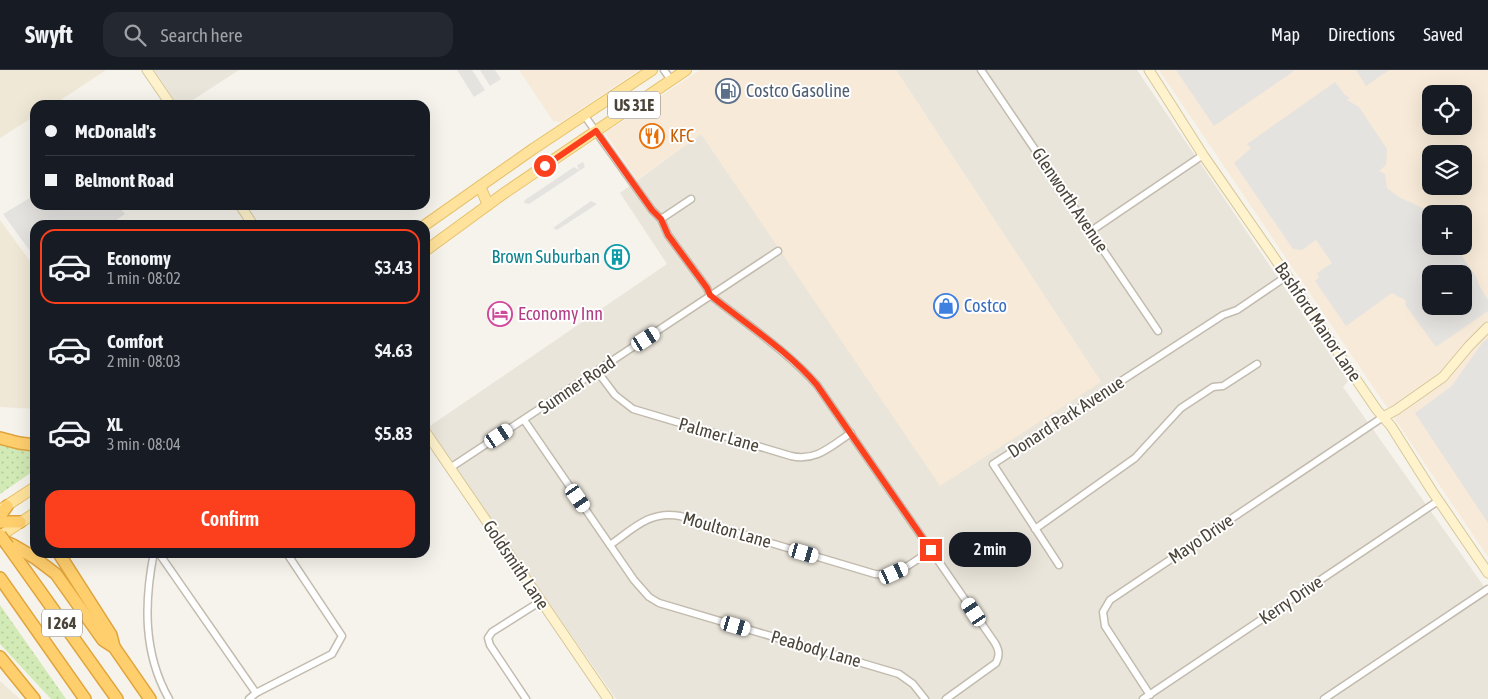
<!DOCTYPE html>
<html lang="en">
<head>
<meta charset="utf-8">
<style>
	:root { --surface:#171b24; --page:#242831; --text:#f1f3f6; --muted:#9ea1a6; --line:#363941; --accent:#fc3f1d }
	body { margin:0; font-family:"Asap Condensed",sans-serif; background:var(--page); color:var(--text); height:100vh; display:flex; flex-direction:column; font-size:19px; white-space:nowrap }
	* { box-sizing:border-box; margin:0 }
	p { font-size:16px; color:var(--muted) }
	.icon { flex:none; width:28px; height:28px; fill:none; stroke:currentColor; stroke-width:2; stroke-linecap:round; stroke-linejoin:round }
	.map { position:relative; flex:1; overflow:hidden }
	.sheet { position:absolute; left:30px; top:150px; width:400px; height:338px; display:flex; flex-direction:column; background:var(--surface); border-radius:15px; box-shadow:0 5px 20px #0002 }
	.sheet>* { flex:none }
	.top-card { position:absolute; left:30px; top:30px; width:400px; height:110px; border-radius:15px; box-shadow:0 5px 20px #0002; display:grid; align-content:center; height:110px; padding:0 15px; background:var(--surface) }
	.controls { position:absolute; left:1422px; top:15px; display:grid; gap:10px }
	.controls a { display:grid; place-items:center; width:50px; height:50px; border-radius:10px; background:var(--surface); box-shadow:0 5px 20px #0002; font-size:25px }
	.end { position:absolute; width:22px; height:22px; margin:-11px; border:6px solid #fc3f1d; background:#fff; box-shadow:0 0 0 2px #fff }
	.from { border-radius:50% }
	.bubble { position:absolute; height:35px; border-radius:15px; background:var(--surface); box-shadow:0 5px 20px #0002; font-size:16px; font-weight:600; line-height:35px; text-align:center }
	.car { position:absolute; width:15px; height:30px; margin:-15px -8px; border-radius:6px; box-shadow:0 0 4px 1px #0007; background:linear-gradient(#fff 24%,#345 0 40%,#fff 0 76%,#345 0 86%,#fff 0) }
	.top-card b { display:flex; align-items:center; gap:18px; height:48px; font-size:19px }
	.top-card b+b { border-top:1px solid var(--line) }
	.top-card i { width:12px; height:12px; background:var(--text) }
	ul { padding:9px 0 0; list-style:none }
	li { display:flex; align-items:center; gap:15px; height:75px; margin:0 10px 8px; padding:0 5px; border:2px solid transparent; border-radius:15px }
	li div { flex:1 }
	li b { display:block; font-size:19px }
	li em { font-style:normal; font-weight:600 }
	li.active { border-color:var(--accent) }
	li>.icon { width:45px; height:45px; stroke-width:1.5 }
	.button { display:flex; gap:10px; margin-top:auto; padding:10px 15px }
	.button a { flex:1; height:58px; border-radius:15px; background:var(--accent); color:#fff; font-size:20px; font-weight:600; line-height:58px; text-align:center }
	header { display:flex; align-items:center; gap:30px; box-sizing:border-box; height:70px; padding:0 25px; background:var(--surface); border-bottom:1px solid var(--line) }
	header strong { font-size:24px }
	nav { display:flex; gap:28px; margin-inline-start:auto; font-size:18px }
	.search { width:350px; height:45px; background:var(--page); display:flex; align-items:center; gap:12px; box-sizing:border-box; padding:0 18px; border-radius:15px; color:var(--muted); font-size:19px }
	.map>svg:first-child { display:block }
</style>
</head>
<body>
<header>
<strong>Swyft</strong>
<div class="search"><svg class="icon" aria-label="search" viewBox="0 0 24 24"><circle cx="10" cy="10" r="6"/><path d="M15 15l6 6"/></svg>Search here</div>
<nav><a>Map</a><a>Directions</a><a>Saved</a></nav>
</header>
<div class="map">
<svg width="1488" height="629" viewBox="0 0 1488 629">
	<defs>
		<pattern id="grass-dots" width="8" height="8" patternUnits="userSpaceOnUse" patternTransform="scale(1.25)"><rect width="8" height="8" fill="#d2eab5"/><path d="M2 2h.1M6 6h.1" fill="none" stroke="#b6ca9c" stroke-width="1.8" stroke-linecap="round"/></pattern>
	</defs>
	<rect width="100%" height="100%" fill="#f6f3ec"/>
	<g fill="#eae5da">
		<path d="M154 0H239L185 35H178Z"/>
		<path d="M896 0H1137L1348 311 1343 317 1488 522V629H616L427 358 667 194 620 123 701 64 1101 312Z"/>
	</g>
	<g fill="#f7ead8" fill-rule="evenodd">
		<path d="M519 0H639L561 52 553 51Z"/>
		<path d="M700 0H896L1101 312 940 416 701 64 637 110 605 63Z"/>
		<path d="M1159 0H1488V487ZM1431 24H1464V56H1431ZM1431 84H1464V116H1431ZM1431 144H1464V176H1431ZM1431 204H1464V236H1431Z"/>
	</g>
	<g fill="#efe8d6">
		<path d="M0 0H106L53 35H35V46L0 68Z"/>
		<path d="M0 150 35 198V339L0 337Z"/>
		<path d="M0 611 20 629H0Z"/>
	</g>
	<g fill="url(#grass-dots)">
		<path d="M0 371 35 378V400L0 424Z"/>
		<path d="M0 535 66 629H51L0 574Z"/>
	</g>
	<g fill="#e5e3e0" fill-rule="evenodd">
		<path d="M457 0H472L485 20 474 27Z"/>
		<path d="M480 0H495L501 9 490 16Z"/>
		<path d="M1176 0H1293L1294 1 1214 56Z"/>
		<path d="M1356 0H1389L1366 16Z"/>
		<path d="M1335 12 1345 25 1350 28 1347 30 1359 37 1387 79 1386 95 1379 101 1385 104 1387 118 1399 127 1431 142 1433 144H1431V176H1455L1476 206 1479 215 1488 230V241L1436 277 1406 236 1405 230 1392 223 1346 256 1315 211 1319 207 1317 203 1332 193 1316 170 1302 180 1293 179 1234 93 1251 78 1247 74ZM1431 204H1464V236H1431Z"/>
		<path d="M583 92 585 97 529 134 524 133 525 130 574 97 579 100 577 95Z"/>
		<path d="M35 125V135H117L125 144 109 155H35V188L3 144Z"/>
		<path d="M591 131 597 134 557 160 553 158Z"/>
		<path d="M1488 268V453L1415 343 1452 316 1482 273Z"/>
	</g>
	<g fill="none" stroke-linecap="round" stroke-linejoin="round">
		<defs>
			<g id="street">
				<path d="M664 0 671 10"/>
				<path d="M981 0 1158 261"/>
				<path d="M584 45 652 140 661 149 668 165 707 218 710 225C745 253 788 282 817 315L995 573C999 580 1000 585 996 593L946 629"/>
				<path d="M661 149 691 129"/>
				<path d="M1091 161 1203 85"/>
				<path d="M597 301 615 325 633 339 791 386C816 392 831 376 851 363"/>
				<path d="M524 350 634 510 649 527 659 533 899 604 913 614 925 629"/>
				<path d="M450 398 778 181"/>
				<path d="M1035 459 1135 388 1181 338 1213 317 1223 316 1257 294"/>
				<path d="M610 475C633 459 650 440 680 446L875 504C899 506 913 492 931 480"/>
				<path d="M154 482C144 533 143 583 169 629"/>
				<path d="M158 482 256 623"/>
				<path d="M1059 495 993 394 1223 245 1237 240 1287 206"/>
				<path d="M1150 625 1105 556 1103 542 1110 530 1383 347"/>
				<path d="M249 629 256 623 332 584 342 566 286 482"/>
				<path d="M526 629 490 575 488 568 492 562 541 531"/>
				<path d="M1143 629 1438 431"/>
				<path d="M1324 629 1488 519"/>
			</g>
			<g id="secondary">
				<path d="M147 0 171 35"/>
				<path d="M1149 0 1203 85 1287 206 1347 296 1377 340 1391 356 1432 421 1488 503"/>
				<path d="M240 135 253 155"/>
				<path d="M1383 347 1396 340 1443 307 1469 276 1488 257"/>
				<path d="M425 361 608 629"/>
			</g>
			<g id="primary">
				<path d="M480 116 488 135"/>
				<path d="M425 155 533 79 652 0"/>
				<path d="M425 181 503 124 686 0"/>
				<path d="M0 440 35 417"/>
				<path d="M0 466 35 443"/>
			</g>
			<g id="highway">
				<path d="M0 368 19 373 35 375"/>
				<path d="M0 446 7 436"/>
				<path d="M0 452H20"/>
				<path d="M0 469 13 475 35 488 56 504 103 570 114 577 150 629"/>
				<path d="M8 476 117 629"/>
				<path d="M58 482 111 565 114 577"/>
				<path d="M0 508 85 629"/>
				<path d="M0 587 34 629"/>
			</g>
		</defs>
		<use href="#street" stroke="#c2bbae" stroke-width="9"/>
		<use href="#secondary" stroke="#d6c79b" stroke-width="11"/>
		<use href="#primary" stroke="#e6c16a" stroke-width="12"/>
		<use href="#highway" stroke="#e0a43c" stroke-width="14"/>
		<use href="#street" stroke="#fff" stroke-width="6"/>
		<use href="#secondary" stroke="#fff3cd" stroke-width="9"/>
		<use href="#primary" stroke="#ffe39c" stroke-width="10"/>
		<use href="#highway" stroke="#ffcf6e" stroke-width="11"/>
		<defs>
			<path id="highway-bridge" d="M0 465 8 476"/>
		</defs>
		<use href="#highway-bridge" stroke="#e0a43c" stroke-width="14" stroke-linecap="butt"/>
		<use href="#highway-bridge" stroke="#ffcf6e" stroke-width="11"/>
	</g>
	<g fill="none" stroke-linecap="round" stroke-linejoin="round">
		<path stroke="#fc3f1d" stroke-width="6" d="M545 96 596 61 652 140 661 149 668 165 707 218 710 225C746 254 788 281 817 315L931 480"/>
	</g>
	<defs>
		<symbol id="fuel-ring" viewBox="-11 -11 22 22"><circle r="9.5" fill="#fff" stroke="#5c6f8a" stroke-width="1.5"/><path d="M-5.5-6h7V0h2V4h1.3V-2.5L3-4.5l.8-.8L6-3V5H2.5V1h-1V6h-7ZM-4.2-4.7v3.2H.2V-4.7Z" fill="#5c6f8a"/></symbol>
		<symbol id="restaurant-ring" viewBox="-11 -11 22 22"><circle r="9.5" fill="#fff" stroke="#e8710a" stroke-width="1.5"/><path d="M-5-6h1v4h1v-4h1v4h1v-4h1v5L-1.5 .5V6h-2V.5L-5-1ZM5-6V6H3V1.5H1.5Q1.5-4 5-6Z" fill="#e8710a"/></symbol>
		<symbol id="building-ring" viewBox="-11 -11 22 22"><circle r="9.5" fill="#fff" stroke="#0f9aa8" stroke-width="1.5"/><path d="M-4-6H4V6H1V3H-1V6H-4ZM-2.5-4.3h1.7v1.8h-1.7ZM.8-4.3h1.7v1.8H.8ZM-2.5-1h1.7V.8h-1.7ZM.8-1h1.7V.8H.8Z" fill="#0f9aa8"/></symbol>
		<symbol id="shop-ring" viewBox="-11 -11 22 22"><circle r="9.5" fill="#fff" stroke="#3f7fe0" stroke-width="1.5"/><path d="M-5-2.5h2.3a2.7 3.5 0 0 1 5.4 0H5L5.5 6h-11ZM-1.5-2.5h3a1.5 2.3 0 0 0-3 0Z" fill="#3f7fe0"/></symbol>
		<symbol id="hotel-ring" viewBox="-11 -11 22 22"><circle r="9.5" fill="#fff" stroke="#d1479c" stroke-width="1.5"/><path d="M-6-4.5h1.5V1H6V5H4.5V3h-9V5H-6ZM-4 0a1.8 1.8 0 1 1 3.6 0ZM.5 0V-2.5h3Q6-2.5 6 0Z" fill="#d1479c"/></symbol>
	</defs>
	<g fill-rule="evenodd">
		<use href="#fuel-ring" x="714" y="7" width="28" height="28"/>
		<use href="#restaurant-ring" x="638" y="52" width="28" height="28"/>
		<use href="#building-ring" x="603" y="173" width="28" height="28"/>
		<use href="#shop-ring" x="932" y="222" width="28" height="28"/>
		<use href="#hotel-ring" x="486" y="230" width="28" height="28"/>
	</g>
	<g text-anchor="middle" stroke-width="4" stroke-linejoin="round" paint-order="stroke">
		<g fill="#fff" stroke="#817c74" stroke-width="1">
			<rect x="608" y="21.5" width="52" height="27" rx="4"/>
			<rect x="42" y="539.5" width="40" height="27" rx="4"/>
		</g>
		<g font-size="16" font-weight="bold" fill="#4b4439">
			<text x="634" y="41">US 31E</text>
			<text x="62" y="559">I 264</text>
		</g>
		<g font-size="18" fill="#4e5e75" stroke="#fff" text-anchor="start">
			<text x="746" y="27">Costco Gasoline</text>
		</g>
		<g font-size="18" fill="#c56008" stroke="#fff" text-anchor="start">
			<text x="670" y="72">KFC</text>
		</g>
		<g font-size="18" fill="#4b4439" stroke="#fff">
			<text transform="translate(1070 130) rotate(56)" y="6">Glenworth Avenue</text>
			<text transform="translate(1318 252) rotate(56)" y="6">Bashford Manor Lane</text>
			<text transform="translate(577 315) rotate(-34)" y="6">Sumner Road</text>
			<text transform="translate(1066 347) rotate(-33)" y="6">Donard Park Avenue</text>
			<text transform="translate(719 365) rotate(16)" y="6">Palmer Lane</text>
			<text transform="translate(727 460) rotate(16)" y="6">Moulton Lane</text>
			<text transform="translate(1201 469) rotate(-34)" y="6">Mayo Drive</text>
			<text transform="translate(516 495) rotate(56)" y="6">Goldsmith Lane</text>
			<text transform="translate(1291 530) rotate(-34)" y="6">Kerry Drive</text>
			<text transform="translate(816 579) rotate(16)" y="6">Peabody Lane</text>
		</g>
		<g font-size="18" fill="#0d838f" stroke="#fff" text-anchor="end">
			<text x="600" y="193">Brown Suburban</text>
		</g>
		<g font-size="18" fill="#366cbe" stroke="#fff" text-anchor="start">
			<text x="964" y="242">Costco</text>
		</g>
		<g font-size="18" fill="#b23c85" stroke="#fff" text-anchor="start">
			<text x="518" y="250">Economy Inn</text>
		</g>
	</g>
</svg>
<div class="controls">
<a><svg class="icon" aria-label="locate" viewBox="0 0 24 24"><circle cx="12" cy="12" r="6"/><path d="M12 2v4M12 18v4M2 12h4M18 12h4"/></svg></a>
<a><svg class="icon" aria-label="layers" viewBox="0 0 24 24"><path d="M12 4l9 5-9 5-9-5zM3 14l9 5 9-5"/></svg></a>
<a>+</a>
<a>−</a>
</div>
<i class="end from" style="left:545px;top:96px"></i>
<i class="end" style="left:931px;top:480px"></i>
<div class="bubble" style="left:949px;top:462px;width:82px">2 min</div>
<i class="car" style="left:646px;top:269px;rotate:57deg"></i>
<i class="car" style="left:499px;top:366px;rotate:56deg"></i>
<i class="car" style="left:578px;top:428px;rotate:145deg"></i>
<i class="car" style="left:804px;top:483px;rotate:106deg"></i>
<i class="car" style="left:894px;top:503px;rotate:65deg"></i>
<i class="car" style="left:974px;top:542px;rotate:326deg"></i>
<i class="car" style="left:736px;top:556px;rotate:106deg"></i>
<div class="top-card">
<b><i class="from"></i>McDonald's</b>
<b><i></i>Belmont Road</b>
</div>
<section class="sheet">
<ul>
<li class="active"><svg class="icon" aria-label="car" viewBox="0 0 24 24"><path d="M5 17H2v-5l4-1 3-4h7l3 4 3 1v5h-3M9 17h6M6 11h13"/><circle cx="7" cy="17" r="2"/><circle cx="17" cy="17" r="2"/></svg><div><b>Economy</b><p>1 min · 08:02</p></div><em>$3.43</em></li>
<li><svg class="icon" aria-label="car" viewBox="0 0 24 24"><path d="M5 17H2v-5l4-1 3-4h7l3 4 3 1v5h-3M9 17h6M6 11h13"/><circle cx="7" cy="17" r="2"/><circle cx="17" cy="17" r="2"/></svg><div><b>Comfort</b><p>2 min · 08:03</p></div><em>$4.63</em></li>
<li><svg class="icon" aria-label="car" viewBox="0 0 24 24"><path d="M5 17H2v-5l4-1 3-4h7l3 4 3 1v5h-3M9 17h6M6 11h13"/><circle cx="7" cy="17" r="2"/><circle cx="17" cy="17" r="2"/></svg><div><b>XL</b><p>3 min · 08:04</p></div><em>$5.83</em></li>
</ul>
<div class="button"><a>Confirm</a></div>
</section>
</div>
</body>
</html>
